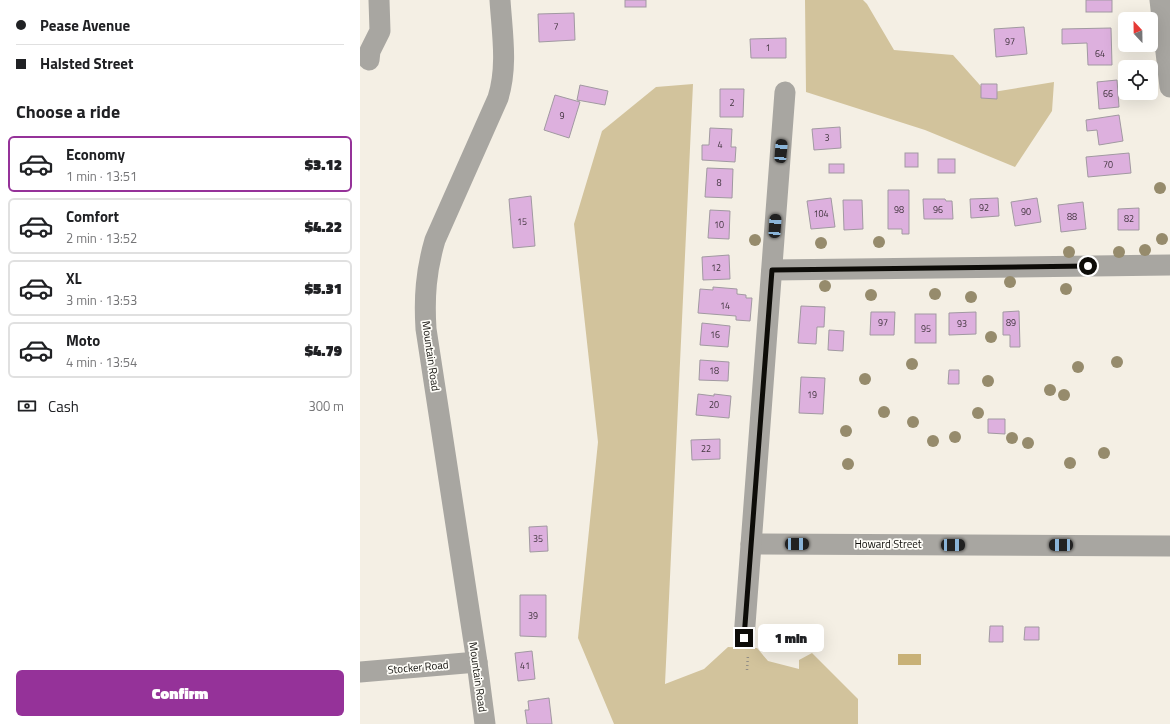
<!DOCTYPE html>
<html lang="en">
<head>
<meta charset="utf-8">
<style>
	:root { --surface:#fff; --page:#f6f6f6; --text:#202124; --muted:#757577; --line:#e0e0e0; --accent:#953299 }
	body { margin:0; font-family:"Titillium Web",sans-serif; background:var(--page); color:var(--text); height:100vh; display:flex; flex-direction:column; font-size:15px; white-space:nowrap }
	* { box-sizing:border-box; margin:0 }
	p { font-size:13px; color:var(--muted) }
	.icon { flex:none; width:22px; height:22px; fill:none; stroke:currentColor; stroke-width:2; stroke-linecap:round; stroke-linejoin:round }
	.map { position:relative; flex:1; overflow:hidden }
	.side { display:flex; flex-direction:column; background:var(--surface); width:360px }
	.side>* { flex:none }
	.guide { display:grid; align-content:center; height:88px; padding:0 16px; background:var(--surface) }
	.needle { width:26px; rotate:338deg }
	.controls { position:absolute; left:758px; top:12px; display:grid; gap:8px }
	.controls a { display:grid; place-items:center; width:40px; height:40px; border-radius:6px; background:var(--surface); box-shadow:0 4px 16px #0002; font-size:20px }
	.end { position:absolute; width:18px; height:18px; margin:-9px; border:5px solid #0d0c08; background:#fff; box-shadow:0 0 0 2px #fff }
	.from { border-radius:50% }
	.bubble { position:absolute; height:28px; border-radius:6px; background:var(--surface); box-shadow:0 4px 16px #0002; font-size:13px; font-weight:800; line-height:28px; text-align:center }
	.car { position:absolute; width:12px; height:24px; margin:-12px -6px; border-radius:5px; box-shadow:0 0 3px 1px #0007; background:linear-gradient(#222 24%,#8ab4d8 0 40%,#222 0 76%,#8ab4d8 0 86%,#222 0) }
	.guide b { display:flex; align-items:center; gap:14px; height:38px; font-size:15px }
	.guide b+b { border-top:1px solid var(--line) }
	.guide i { width:10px; height:10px; background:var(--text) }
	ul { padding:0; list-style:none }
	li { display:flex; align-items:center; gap:12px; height:56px; margin:0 8px 6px; padding:0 8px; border:2px solid var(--line); border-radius:6px }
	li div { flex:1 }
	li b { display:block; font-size:15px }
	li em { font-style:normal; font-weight:800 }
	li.active { border-color:var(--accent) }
	li>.icon { width:36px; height:36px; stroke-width:1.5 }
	h2 { padding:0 16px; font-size:18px; line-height:48px }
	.pay { display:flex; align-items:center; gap:10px; height:44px; padding:0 16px; font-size:15px }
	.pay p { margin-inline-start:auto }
	.cta { display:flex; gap:8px; margin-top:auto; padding:8px 16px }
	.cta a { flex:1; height:46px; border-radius:6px; background:var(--accent); color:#fff; font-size:16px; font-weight:800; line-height:46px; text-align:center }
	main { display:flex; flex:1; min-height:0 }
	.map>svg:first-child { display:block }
</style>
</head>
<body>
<main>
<section class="side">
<div class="guide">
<b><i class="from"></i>Pease Avenue</b>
<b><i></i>Halsted Street</b>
</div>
<h2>Choose a ride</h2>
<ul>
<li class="active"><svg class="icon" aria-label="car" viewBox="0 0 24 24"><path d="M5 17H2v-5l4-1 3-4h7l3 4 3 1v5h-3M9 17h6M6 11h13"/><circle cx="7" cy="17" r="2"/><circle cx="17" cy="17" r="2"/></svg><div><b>Economy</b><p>1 min · 13:51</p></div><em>$3.12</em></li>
<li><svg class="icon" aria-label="car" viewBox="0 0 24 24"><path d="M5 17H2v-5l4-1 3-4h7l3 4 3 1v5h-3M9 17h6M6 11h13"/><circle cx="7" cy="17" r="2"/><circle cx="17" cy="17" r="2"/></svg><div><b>Comfort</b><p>2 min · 13:52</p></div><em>$4.22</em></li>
<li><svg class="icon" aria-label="car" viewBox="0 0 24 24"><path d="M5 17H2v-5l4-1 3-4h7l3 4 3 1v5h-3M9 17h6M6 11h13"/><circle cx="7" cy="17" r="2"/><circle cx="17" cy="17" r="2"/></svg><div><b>XL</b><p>3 min · 13:53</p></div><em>$5.31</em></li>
<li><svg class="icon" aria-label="car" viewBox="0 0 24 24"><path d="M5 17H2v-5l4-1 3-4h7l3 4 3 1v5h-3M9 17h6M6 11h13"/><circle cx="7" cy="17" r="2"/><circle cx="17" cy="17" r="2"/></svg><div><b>Moto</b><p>4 min · 13:54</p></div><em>$4.79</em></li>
</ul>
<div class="pay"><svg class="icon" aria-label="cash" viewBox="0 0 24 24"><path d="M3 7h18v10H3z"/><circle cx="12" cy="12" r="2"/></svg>Cash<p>300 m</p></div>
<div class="cta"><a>Confirm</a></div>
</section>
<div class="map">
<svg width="810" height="724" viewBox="0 0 810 724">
	<rect width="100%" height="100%" fill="#f4efe4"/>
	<g fill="#d2c39c">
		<path d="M445 0H503L507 4 534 50 593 55 627 93 694 82 692 111 655 167 565 130 446 92Z"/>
		<path d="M333 84 305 684 344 669 368 647 397 648 408 661 439 669V660L452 653 498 699V724H254L218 638 238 442 214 224 242 131 296 87Z"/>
	</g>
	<rect fill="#c8b177" x="538" y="654" width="23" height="11"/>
	<g fill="#ddb0de" stroke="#a199a1">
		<rect x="265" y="0" width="21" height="7"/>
		<rect x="726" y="0" width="26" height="12"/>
		<path d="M214 13 215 40 179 42 178 14Z"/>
		<path d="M664 27 667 54 636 57 634 29Z"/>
		<path d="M751 28 752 65H728L727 43 702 44V29Z"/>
		<path d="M426 38V58H391L390 39Z"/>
		<path d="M757 80 759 107 739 109 737 82Z"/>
		<path d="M621 84H637V99L621 98Z"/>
		<path d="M220 85 248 91 245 105 217 100Z"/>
		<path d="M360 89H384L383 117H360Z"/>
		<path d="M195 95 220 102 209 138 184 130Z"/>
		<path d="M759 115 763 141 739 145 737 130 727 131 726 120Z"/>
		<path d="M480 127 481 148 454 150 452 129Z"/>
		<path d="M350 128 372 129 371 147H376L375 162 342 160V145H349Z"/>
		<rect x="545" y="153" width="13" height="14"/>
		<path d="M769 153 771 173 728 177 726 157Z"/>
		<rect x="578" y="159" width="17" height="14"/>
		<rect x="469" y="164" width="15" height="9"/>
		<path d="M347 168 373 169 372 198 345 197Z"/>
		<path d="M528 190H549V234H542V229H528Z"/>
		<path d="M171 196 175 246 153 248 149 199Z"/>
		<path d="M471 198 475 227 451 229 447 201Z"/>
		<path d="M638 198 639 216 611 218 610 199Z"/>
		<path d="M677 198 681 222 655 226 651 202Z"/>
		<path d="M563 199H585L586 201H592L593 219H564Z"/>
		<path d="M483 200H502L503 229 484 230Z"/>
		<path d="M723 202 726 229 701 232 698 205Z"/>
		<path d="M779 208V230H758V209Z"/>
		<path d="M350 210 370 211 369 239 348 238Z"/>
		<path d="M369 255 370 279 343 280 342 257Z"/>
		<path d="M353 287 377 289V294L386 295V298H392L390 321 376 320V316L338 313 340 289 353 290Z"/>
		<path d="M441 306 465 307 464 327H457L456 344 438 343Z"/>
		<path d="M659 311 660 347H650V335H643V312Z"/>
		<path d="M511 312H535L534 335H510Z"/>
		<path d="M616 312V334L589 335V313Z"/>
		<rect x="555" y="314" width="21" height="29"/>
		<path d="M342 323 370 326 368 347 340 345Z"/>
		<path d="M469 330 484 331 483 351 468 350Z"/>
		<path d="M340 360 369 362 368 381 339 380Z"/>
		<path d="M589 370H599V384H588Z"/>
		<path d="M441 377 465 378 463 414 439 413Z"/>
		<path d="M338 394 354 396V394L371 396 369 418 336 415Z"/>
		<path d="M628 419H645V434L628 433Z"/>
		<path d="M360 439V459L332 460 331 440Z"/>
		<path d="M187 526 188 551 170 552 169 527Z"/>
		<path d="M160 595H186V637L160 636Z"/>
		<path d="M630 626H643V642H629Z"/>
		<path d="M665 627H679V640H664Z"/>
		<path d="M172 651 175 679 158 681 155 653Z"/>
		<path d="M189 698 192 724H167L165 710H169L168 701Z"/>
	</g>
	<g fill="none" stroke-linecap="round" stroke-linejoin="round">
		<path stroke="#928e86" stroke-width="2.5" stroke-dasharray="1 3" stroke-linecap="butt" d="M387 670 388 655"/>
		<g stroke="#a8a6a1" stroke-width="21">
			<path d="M800 0 810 87"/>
			<path d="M9 60 10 51 20 31 19 0"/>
			<path d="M412 270 810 265"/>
			<path d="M391 544 810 546"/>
			<path d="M384 638 425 92"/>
			<path d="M0 672 117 662"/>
			<path d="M125 724 117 662 66 329C64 297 66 271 75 240L138 98C148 66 142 32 140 0"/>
		</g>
	</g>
	<g fill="#968b6c">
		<circle cx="800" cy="188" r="6"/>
		<circle cx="802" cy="239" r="6"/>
		<circle cx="395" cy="240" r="6"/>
		<circle cx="519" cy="242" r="6"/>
		<circle cx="461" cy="243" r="6"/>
		<circle cx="785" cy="250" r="6"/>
		<circle cx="709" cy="252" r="6"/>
		<circle cx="759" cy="252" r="6"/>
		<circle cx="650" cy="282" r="6"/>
		<circle cx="465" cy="286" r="6"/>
		<circle cx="706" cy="289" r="6"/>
		<circle cx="575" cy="294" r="6"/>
		<circle cx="511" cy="295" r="6"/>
		<circle cx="611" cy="297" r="6"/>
		<circle cx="631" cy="337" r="6"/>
		<circle cx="757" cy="362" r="6"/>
		<circle cx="552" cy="364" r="6"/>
		<circle cx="718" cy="367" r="6"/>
		<circle cx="505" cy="379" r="6"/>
		<circle cx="628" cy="381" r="6"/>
		<circle cx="690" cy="390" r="6"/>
		<circle cx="704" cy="395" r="6"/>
		<circle cx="524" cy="412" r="6"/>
		<circle cx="618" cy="413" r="6"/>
		<circle cx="553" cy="422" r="6"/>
		<circle cx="486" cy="431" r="6"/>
		<circle cx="595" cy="437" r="6"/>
		<circle cx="652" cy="438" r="6"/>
		<circle cx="573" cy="441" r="6"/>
		<circle cx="668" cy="443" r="6"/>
		<circle cx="744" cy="453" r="6"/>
		<circle cx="710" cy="463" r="6"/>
		<circle cx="488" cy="464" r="6"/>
	</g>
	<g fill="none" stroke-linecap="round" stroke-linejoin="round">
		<path stroke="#0d0c08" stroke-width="5" d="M384 638 412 270 728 266"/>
	</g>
	<g text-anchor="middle" stroke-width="3.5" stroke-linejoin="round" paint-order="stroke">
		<g font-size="9" fill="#41353e">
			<text x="196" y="30">7</text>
			<text x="650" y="45">97</text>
			<text x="408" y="51">1</text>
			<text x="740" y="57">64</text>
			<text x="748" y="97">66</text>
			<text x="372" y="106">2</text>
			<text x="202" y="119">9</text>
			<text x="467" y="141">3</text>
			<text x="360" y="148">4</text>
			<text x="748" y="168">70</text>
			<text x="359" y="186">8</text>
			<text x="624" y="211">92</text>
			<text x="539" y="213">98</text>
			<text x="578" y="213">96</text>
			<text x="666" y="215">90</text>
			<text x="461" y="217">104</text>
			<text x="712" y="220">88</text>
			<text x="769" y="222">82</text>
			<text x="162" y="225">15</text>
			<text x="359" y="228">10</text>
			<text x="356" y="271">12</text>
			<text x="365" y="309">14</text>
			<text x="523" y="326">97</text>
			<text x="651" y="326">89</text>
			<text x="602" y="327">93</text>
			<text x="566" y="332">95</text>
			<text x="355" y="338">16</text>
			<text x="354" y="374">18</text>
			<text x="452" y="398">19</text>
			<text x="354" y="408">20</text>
			<text x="346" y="452">22</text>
			<text x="178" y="542">35</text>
			<text x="173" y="619">39</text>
			<text x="165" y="669">41</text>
		</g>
		<g font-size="11" fill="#0d0c08" stroke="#fefdf8">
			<text transform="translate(71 356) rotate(82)" y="4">Mountain Road</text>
			<text x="528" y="548">Howard Street</text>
			<text transform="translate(58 667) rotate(-5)" y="4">Stocker Road</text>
			<text transform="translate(118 677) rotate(82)" y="4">Mountain Road</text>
		</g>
	</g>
</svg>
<div class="controls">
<a><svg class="needle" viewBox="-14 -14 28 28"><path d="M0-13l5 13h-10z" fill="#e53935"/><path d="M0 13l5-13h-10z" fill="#757577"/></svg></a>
<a><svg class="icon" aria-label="locate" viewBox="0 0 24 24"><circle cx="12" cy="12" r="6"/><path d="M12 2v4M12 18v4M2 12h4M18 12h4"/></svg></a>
</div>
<i class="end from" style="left:728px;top:266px"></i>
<i class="end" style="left:384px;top:638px"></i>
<div class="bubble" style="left:398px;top:624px;width:66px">1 min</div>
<i class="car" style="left:421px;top:151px;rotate:5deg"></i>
<i class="car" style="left:415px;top:226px;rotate:4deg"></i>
<i class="car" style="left:437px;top:544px;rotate:90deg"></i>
<i class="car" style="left:593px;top:545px;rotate:90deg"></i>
<i class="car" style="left:701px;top:545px;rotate:270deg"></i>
</div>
</main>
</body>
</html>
